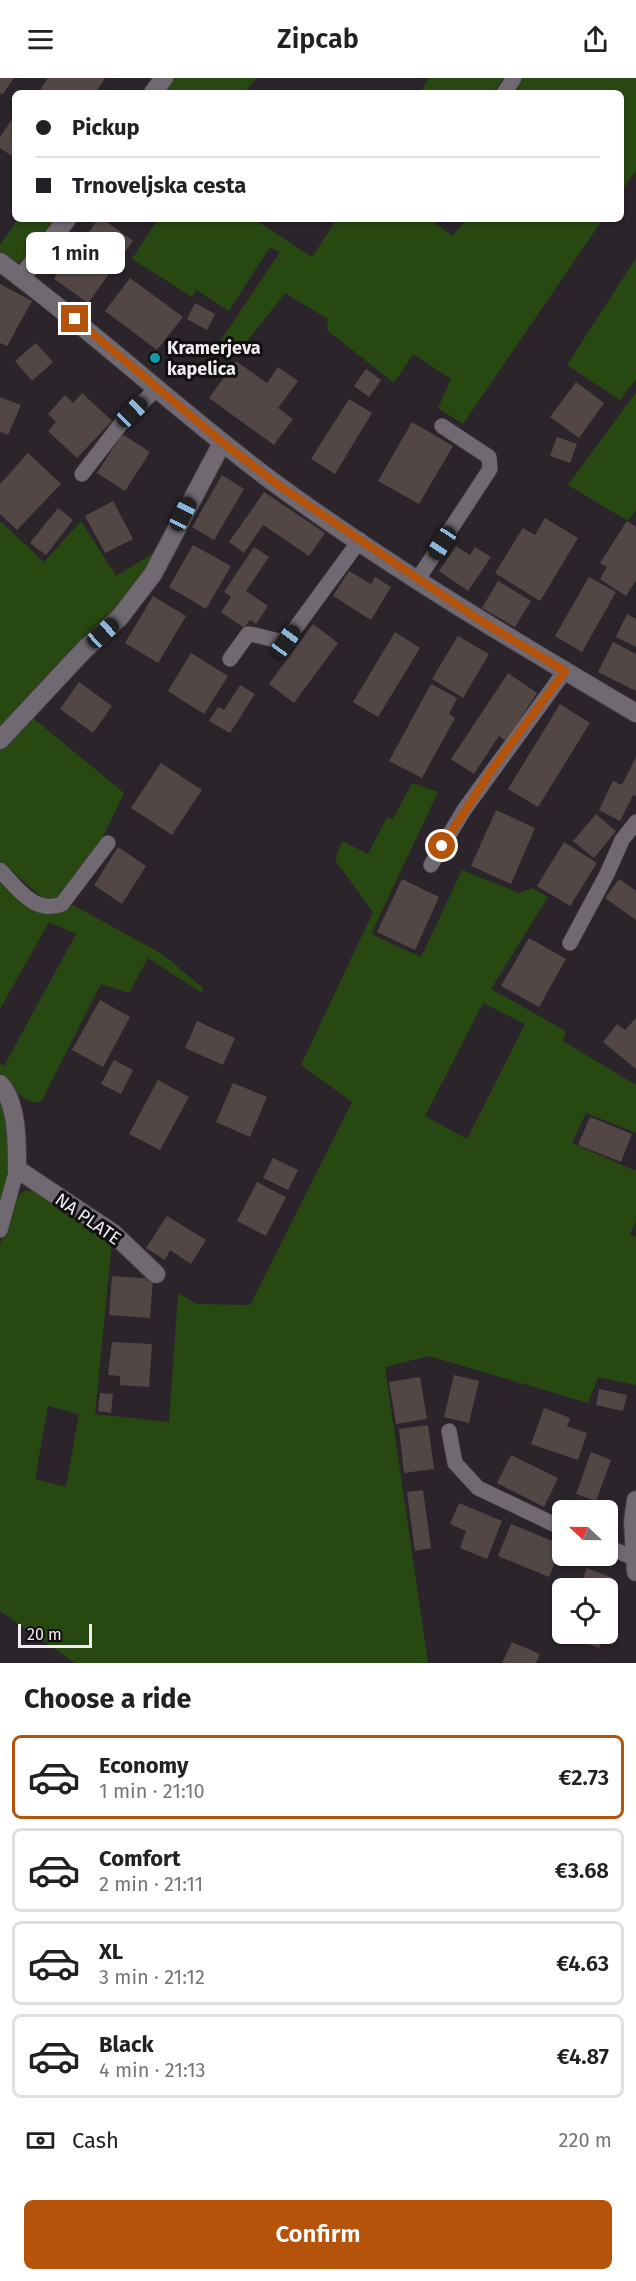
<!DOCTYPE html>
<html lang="en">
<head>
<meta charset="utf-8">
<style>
	:root { --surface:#fff; --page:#f2f2f2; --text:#202124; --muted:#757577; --line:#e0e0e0; --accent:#b45309 }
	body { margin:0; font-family:"Fira Sans",sans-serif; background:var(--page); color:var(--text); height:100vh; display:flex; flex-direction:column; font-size:22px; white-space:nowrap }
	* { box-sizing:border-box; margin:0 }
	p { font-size:20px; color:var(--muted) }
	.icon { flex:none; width:33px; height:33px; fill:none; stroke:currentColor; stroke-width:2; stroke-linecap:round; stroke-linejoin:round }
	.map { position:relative; height:1585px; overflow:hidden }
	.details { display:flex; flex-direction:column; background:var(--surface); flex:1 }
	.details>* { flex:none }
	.hud { position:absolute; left:12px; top:12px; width:612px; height:132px; border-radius:9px; box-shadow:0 2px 4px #0004; display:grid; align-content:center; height:132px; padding:0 24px; background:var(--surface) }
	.needle { width:39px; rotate:292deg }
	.controls { position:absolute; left:552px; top:1422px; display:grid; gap:12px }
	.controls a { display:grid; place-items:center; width:66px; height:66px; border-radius:9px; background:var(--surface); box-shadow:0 2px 4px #0004; font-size:30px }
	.scale { position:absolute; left:18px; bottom:15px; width:74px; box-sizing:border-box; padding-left:6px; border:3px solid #f1ecf1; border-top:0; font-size:16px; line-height:21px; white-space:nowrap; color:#f1ecf1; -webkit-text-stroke:4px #110f12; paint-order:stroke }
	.end { position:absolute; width:27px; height:27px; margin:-14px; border:8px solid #b45309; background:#fff; box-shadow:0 0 0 3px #fff }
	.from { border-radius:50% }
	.bubble { position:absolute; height:42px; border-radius:9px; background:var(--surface); box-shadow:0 2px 4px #0004; font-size:20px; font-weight:600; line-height:42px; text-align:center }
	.car { position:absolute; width:18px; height:36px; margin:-18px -9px; border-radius:8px; box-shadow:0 0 4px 2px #0007; background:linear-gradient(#222 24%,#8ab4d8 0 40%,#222 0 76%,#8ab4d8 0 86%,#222 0) }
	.hud b { display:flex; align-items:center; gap:21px; height:57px; font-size:22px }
	.hud b+b { border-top:2px solid var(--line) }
	.hud i { width:15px; height:15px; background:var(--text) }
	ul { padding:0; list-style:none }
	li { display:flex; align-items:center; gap:18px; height:84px; margin:0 12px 9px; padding:0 12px; border:3px solid var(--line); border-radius:9px }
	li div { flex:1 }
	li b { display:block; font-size:22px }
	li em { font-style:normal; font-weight:600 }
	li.current { border-color:var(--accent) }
	li>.icon { width:54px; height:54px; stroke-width:1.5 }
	h2 { padding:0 24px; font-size:27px; line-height:72px }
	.pay { display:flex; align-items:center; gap:15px; height:66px; padding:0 24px; font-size:22px }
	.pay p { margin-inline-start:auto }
	.cta { display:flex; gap:12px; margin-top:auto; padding:12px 24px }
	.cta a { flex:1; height:69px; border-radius:9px; background:var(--accent); color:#fff; font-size:24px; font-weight:600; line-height:69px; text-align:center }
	header { display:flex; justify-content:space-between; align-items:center; height:78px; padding:0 24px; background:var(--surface); font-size:27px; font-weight:600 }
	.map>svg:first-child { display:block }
</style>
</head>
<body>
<header><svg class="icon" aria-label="menu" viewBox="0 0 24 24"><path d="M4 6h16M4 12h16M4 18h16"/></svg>Zipcab<svg class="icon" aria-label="share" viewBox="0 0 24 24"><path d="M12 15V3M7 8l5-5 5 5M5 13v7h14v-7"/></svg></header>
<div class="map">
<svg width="636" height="1585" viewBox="0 0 636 1585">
	<rect width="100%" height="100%" fill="#2b242b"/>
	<g fill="#284812" fill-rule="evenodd">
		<path d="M174 0H256L245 15H164Z"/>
		<path d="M429 0H504L493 15H420Z"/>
		<path d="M523 0H636V92L621 114V15H514Z"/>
		<path d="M18 141H59L38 171 16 186 0 174V167Z"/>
		<path d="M158 141H254L312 179 337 141H431L452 158 467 141H603L463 346 438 330 451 301 413 276 394 305 327 252 328 241 285 215 237 276 221 262 280 174 270 169 229 233 196 212 192 219 132 181Z"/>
		<path d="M636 180V301L620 322 567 287Z"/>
		<path d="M636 314V432L628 443 568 407Z"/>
		<path d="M0 443 44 484 81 443 116 498 153 475 148 493 124 524 0 651Z"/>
		<path d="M33 640 124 715 100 765 58 820 45 822 0 783V670Z"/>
		<path d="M412 705 438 714 371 856 421 879 462 792 519 815 532 810 548 819 491 911 566 953 563 963 636 1007V1055L586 1035 572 1065 636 1093V1142L630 1157 636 1159V1307L598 1299 588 1325 429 1278 385 1289 428 1585H75L0 1533V1168C6 1149 8 1122 26 1112L35 1114 112 1164 95 1336 169 1344 178 1215 197 1226 250 1227 352 1024 301 987 373 834 335 782 342 763 368 776 387 739 393 741ZM483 925 525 946 467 1061 425 1038ZM48 1328 79 1336 66 1409 35 1401Z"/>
		<path d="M0 801 37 832 52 837 73 827 162 876 203 910 202 915 148 880 129 915 101 906 41 1024C22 1026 11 1008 0 995V986L4 988 76 856 49 844 0 931Z"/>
		<path d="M0 1017C13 1067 10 1088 0 1138Z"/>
	</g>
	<g fill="#524745">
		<path d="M0 0H14L2 17 0 15Z"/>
		<path d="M48 0H105L95 15H38Z"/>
		<path d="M15 37V80L0 70V59Z"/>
		<path d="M98 141H103L133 163 88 225 54 201 59 193 46 183 59 165 74 175Z"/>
		<path d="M130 200 183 239 157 272 105 233Z"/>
		<path d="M0 206 32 223 7 268 0 265Z"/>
		<path d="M195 225 215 236 207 252 187 241Z"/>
		<path d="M36 265 53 284 32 303 15 283Z"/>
		<path d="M154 274 162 280 156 287 149 281Z"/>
		<path d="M236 283 267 305 278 289 298 303 278 330 293 341 274 367 209 320Z"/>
		<path d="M366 291 381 302 369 319 354 308Z"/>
		<path d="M576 304 604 325 579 360 550 339Z"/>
		<path d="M82 315 112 343 77 380 48 353 56 344 48 336 65 317 73 325Z"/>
		<path d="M0 319 21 327 8 357 0 354Z"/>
		<path d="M349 321 372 335 335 396 311 381Z"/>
		<path d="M412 344 453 368 419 426 378 403Z"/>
		<path d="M122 356 150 374 125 413 97 395Z"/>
		<path d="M557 359 577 366 570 385 550 378Z"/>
		<path d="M28 375 61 406 17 452 0 436V406Z"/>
		<path d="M222 397 244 411 214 462 192 449Z"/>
		<path d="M264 414 325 455 309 478 263 447 244 475 229 464Z"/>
		<path d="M113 423 133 461 105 475 85 438Z"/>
		<path d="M58 430 73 442 46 477 30 465Z"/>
		<path d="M545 440 578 460 540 523 495 495 523 450 535 457Z"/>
		<path d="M627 443 636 449V502L626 518 600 501 607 489 600 485Z"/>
		<path d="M193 467 231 488 206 531 169 509Z"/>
		<path d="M456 468 470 477 475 469 491 479 468 513 439 493Z"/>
		<path d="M254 469 269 479 246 513 268 528 256 546 250 542 244 550 221 534 231 519 224 514Z"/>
		<path d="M349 493 371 506 375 499 391 509 371 542 333 518Z"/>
		<path d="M589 499 616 514 582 574 555 558Z"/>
		<path d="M498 503 531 523 515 549 482 530Z"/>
		<path d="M153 518 186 538 158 585 125 565Z"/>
		<path d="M627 536 636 541V569L616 559Z"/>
		<path d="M313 546 338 565 294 625 269 606Z"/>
		<path d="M395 554 420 570 378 639 353 624Z"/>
		<path d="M458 558 489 576 463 620 432 601Z"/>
		<path d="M613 564 636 576V613L598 594Z"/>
		<path d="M191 575 228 598 204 636 168 613Z"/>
		<path d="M508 595 537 615 506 663 499 658 474 696 451 681Z"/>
		<path d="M79 604 112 628 93 655 60 631Z"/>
		<path d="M431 606 457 620 449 636 455 640 422 700 389 683Z"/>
		<path d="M240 607 255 616 230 655 209 643 218 629 224 632Z"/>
		<path d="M560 626 590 645 538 729 508 711Z"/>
		<path d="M636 679V718L633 717 620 743 599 732 613 703 622 707Z"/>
		<path d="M161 685 202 712 172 757 131 730Z"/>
		<path d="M496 732 535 750 511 806 471 788Z"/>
		<path d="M596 736 616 753 594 780 573 763Z"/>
		<path d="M564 764 597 785 570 828 537 808Z"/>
		<path d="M118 769 146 788 122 826 94 807Z"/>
		<path d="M402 801 439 819 415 872 377 854Z"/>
		<path d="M619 801 636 813V842L605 820Z"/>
		<path d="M529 860 566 881 539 929 501 908Z"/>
		<path d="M100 922 130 939 103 989 72 972Z"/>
		<path d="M636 940V991L603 964 617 946 625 952Z"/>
		<path d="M197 943 235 960 223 987 185 970Z"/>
		<path d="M114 982 133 992 121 1016 101 1006Z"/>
		<path d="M158 1002 189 1019 160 1072 129 1056Z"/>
		<path d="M233 1005 267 1019 250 1059 216 1044Z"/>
		<path d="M590 1039 632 1056 621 1084 578 1067Z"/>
		<path d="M273 1080 298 1092 288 1112 263 1100Z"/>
		<path d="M257 1104 286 1119 266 1158 237 1143Z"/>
		<path d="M167 1138 206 1162 191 1186 170 1172 165 1182 146 1170Z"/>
		<path d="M112 1198 153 1201 150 1240 109 1237Z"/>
		<path d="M112 1264 152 1266 149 1309 120 1307V1298L108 1297Z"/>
		<path d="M454 1297 479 1303 469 1345 444 1339Z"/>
		<path d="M420 1299 427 1341 396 1346 389 1304Z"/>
		<path d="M599 1311 627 1317 623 1333 596 1327Z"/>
		<path d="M100 1315 113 1316 111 1335 98 1333Z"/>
		<path d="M544 1330 570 1340 567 1348 587 1355 578 1382 531 1366Z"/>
		<path d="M428 1347 434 1391 404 1395 399 1351Z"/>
		<path d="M591 1374 611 1382 596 1423 576 1416Z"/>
		<path d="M511 1377 558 1400 544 1429 497 1405Z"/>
		<path d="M423 1412 431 1470 415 1473 407 1414Z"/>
		<path d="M459 1425 502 1443 487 1481 460 1470 466 1453 450 1446Z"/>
		<path d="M511 1446 562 1467 549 1499 498 1478Z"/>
		<path d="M587 1490 613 1500 608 1515V1510H579Z"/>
		<path d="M608 1528 615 1530 608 1548Z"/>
		<path d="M563 1556H605L599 1570Z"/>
		<path d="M512 1564 540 1576 536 1585H502Z"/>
	</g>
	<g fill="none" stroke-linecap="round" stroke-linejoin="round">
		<defs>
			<g id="lane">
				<path d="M504 15 514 0"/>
				<path d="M82 396 120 347 157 310"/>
				<path d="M418 501 490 391 489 379 442 348"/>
				<path d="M230 581 248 556C262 557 273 564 286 563L360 462"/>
				<path d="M431 787 464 732 565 593"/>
				<path d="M0 792C17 810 35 837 62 826L108 765"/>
				<path d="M570 865 607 796 622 762 636 744"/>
				<path d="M0 1152 17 1091"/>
				<path d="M449 1353 455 1385 478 1410 562 1450"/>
				<path d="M608 1469 634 1480"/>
			</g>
			<g id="street">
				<path d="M153 15 164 0"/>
				<path d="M67 141 21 200C108 266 188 341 276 406 391 490 514 563 636 635"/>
				<path d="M0 184 21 200"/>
				<path d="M0 662 85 571 120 539 153 496 222 365"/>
				<path d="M0 1006C18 1026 17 1066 17 1091L113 1155 156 1196"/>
			</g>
			<path id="secondary" d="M636 1422 633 1444 636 1494"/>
		</defs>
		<use href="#lane" stroke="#443f45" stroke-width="16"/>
		<use href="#street" stroke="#443f45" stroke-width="20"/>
		<use href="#secondary" stroke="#443f45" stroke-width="20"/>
		<use href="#lane" stroke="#706971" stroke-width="15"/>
		<use href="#street" stroke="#706971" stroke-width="18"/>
		<use href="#secondary" stroke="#706971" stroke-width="18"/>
	</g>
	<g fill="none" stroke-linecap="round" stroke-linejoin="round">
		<path stroke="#b45309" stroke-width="8" d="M75 241 222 364 278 407 481 543 565 593 493 690 442 768"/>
	</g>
	<circle fill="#0f9aa8" stroke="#110f12" stroke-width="2" cx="155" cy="280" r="6"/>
	<g text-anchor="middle" stroke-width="6" stroke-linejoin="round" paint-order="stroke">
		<g font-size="18" font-weight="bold" fill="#f1ecf1" stroke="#110f12" text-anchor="start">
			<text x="167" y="276">Kramerjeva<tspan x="167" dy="21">kapelica</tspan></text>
		</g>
		<g font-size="18" fill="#f1ecf1" stroke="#110f12">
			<text transform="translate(88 1141) rotate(35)" y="6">NA PLATE</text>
		</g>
	</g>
</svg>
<div class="controls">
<a><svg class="needle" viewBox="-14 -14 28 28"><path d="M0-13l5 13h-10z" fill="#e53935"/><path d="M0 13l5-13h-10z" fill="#757577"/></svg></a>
<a><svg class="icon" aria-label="locate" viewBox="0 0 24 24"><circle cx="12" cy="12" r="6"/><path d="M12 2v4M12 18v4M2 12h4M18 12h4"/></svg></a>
</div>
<div class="scale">20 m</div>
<i class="end from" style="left:442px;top:768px"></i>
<i class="end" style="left:75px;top:241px"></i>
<div class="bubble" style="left:26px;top:154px;width:99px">1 min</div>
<i class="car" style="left:132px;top:334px;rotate:46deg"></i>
<i class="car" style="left:183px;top:436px;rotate:27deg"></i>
<i class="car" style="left:442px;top:465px;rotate:213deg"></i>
<i class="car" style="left:103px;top:555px;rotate:48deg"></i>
<i class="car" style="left:286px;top:563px;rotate:36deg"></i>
<div class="hud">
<b><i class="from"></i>Pickup</b>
<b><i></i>Trnoveljska cesta</b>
</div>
</div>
<section class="details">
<h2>Choose a ride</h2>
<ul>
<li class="current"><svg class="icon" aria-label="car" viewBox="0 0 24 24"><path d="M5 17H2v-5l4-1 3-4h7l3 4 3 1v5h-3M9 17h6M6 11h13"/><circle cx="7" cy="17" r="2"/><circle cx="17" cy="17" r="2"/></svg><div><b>Economy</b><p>1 min · 21:10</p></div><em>€2.73</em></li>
<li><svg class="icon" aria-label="car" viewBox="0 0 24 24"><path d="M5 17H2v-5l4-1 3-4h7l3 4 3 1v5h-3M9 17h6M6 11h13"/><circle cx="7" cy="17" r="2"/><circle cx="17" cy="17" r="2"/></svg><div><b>Comfort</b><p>2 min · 21:11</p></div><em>€3.68</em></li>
<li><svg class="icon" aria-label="car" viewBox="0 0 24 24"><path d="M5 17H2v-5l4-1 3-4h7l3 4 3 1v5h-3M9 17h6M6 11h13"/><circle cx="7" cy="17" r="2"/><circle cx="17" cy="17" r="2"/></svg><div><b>XL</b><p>3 min · 21:12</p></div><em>€4.63</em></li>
<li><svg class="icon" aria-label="car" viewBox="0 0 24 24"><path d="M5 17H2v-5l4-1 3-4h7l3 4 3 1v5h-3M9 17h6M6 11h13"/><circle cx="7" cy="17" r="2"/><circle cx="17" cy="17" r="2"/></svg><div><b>Black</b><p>4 min · 21:13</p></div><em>€4.87</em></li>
</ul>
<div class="pay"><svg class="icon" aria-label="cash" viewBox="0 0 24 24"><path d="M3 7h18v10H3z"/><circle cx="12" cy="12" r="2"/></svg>Cash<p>220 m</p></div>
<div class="cta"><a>Confirm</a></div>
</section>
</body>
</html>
